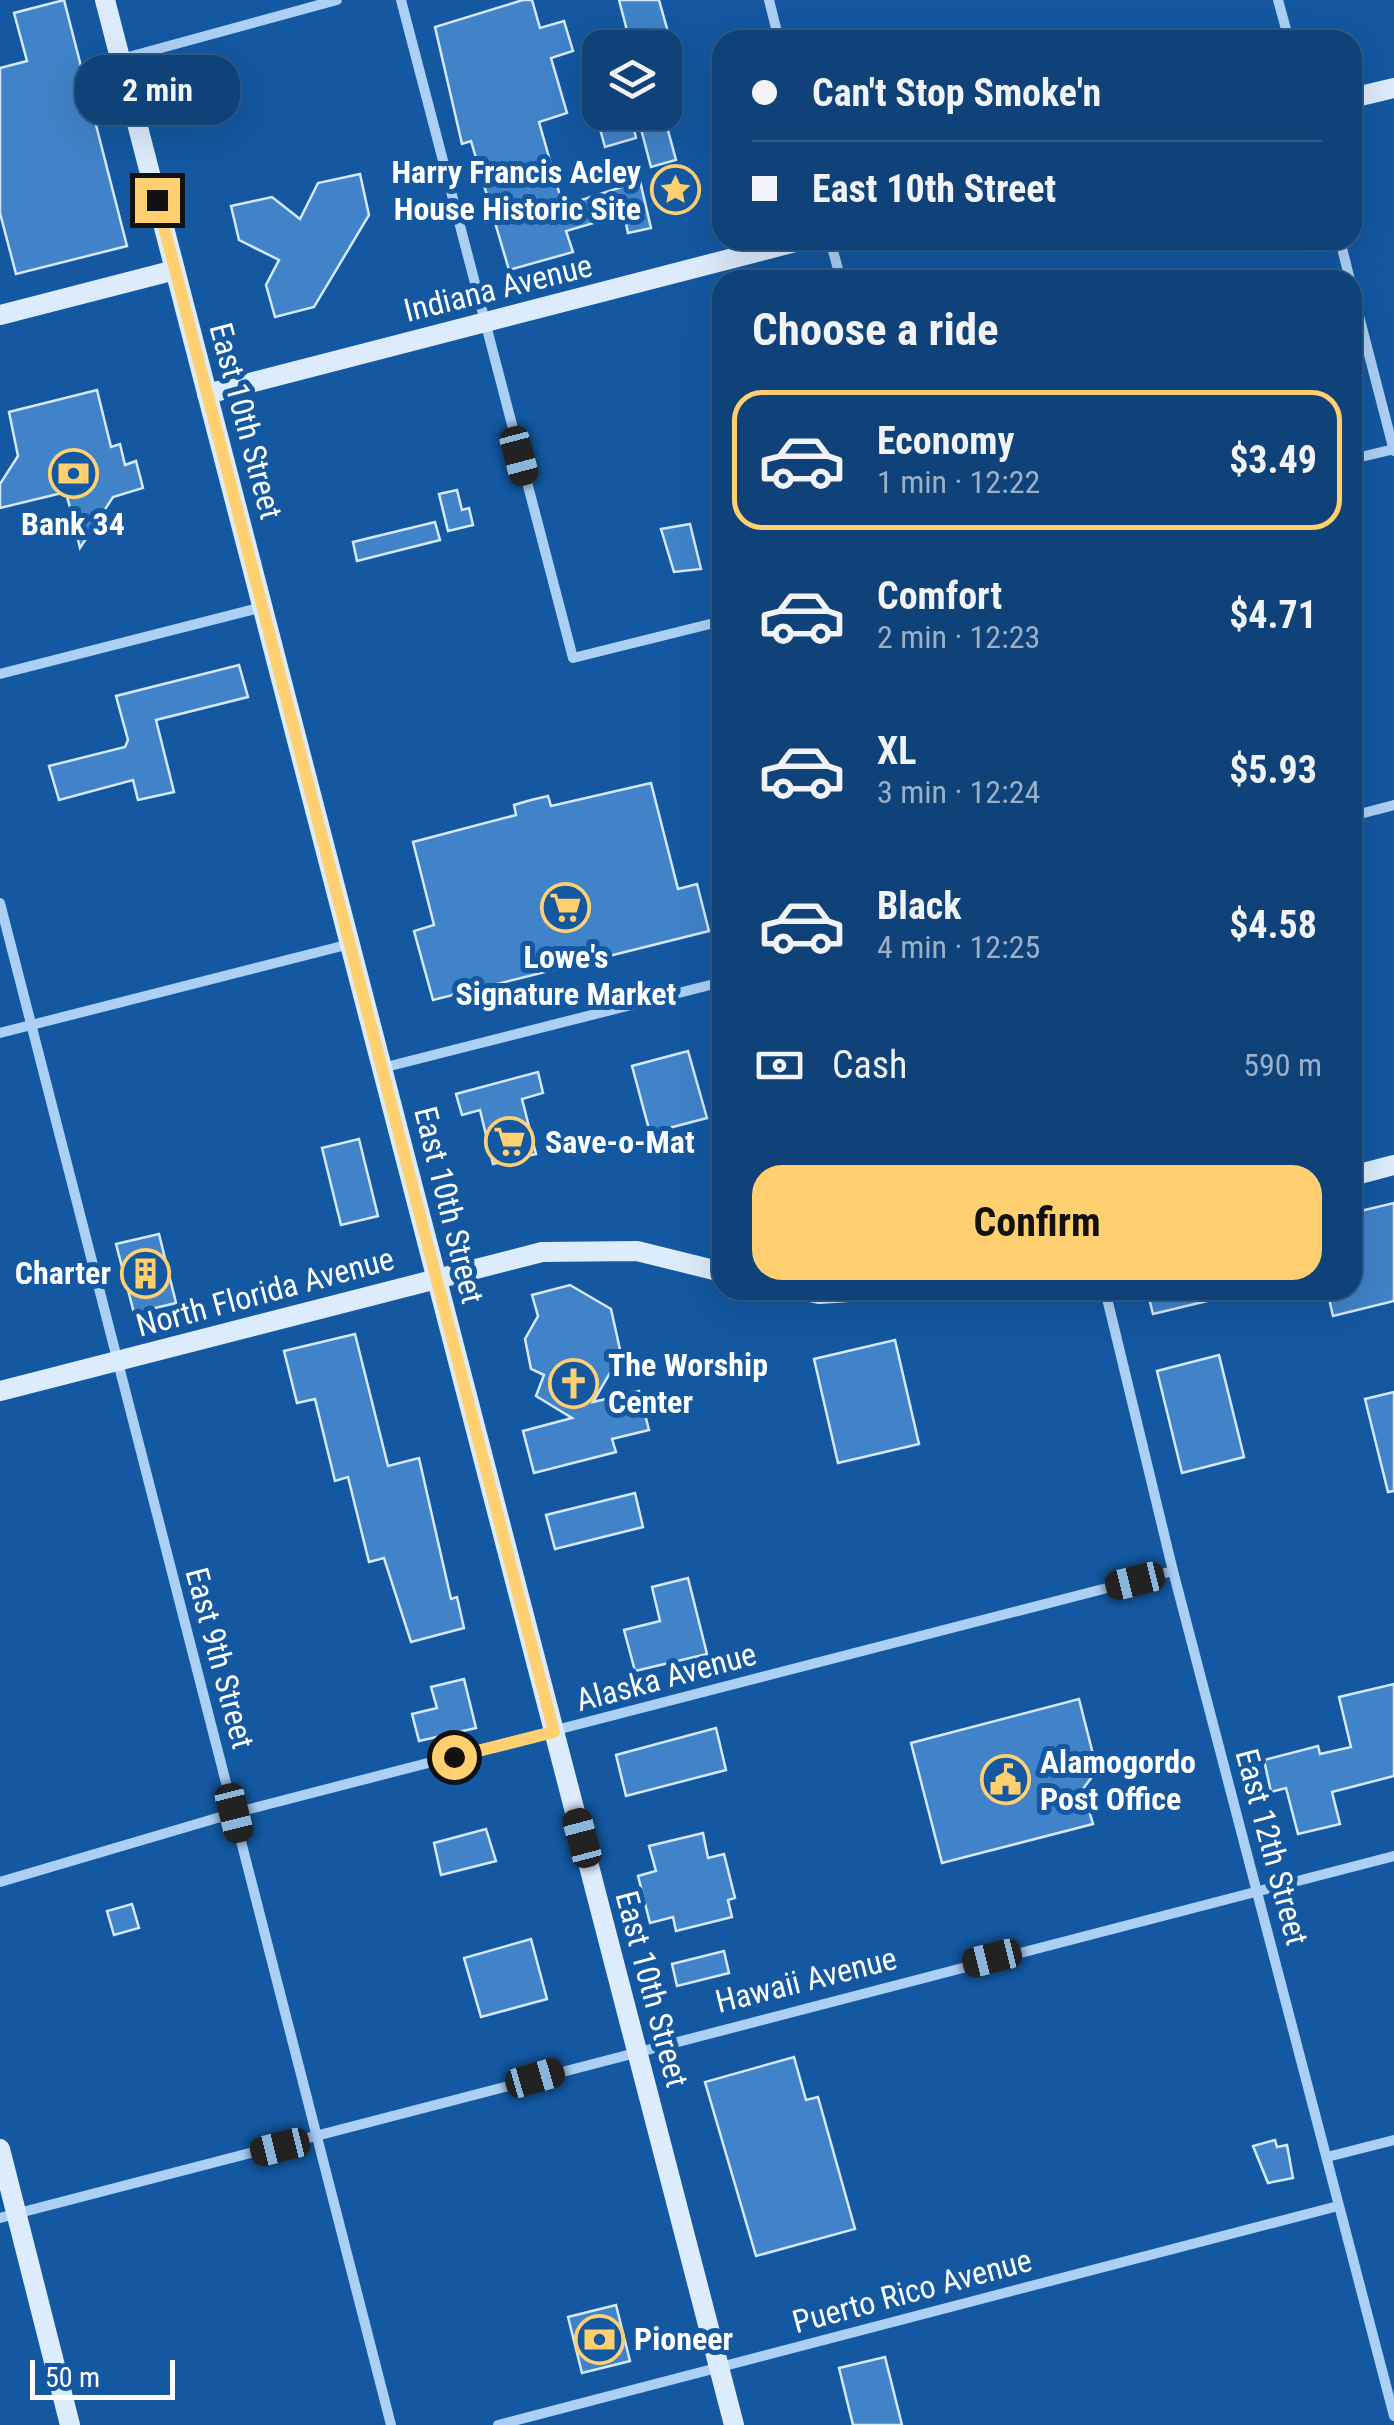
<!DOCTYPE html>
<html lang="en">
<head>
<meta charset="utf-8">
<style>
	:root { --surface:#0e4279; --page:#17497e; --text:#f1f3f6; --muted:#9bb0c6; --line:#2e5b8a; --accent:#ffcf70 }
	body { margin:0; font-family:"Roboto Condensed",sans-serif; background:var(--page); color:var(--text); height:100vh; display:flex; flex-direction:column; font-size:38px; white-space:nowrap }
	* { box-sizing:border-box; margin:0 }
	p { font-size:32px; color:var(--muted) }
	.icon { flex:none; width:55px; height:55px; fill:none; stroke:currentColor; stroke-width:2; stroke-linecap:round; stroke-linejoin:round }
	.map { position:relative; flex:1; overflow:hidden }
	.panel { position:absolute; left:712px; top:270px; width:650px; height:1030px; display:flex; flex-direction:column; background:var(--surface); border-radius:30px; box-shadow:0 10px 40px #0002,0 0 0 2px var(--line) }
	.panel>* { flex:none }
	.top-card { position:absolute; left:712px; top:30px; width:650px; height:220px; border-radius:30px; box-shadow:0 10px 40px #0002,0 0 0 2px var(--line); display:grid; align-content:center; height:220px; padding:0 40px; background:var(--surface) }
	.tools { position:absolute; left:582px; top:30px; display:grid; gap:20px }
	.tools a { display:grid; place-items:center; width:100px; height:100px; border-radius:20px; background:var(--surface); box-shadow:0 10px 40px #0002,0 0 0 2px var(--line); font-size:50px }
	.scale { position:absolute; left:30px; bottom:25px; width:145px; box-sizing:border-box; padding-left:10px; border:5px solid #fff; border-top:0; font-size:28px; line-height:35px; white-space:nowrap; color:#fff; -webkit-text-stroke:8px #1358a1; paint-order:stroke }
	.end { position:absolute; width:45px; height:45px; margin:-22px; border:12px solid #ffcf70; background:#111; box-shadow:0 0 0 5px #111 }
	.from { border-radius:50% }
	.bubble { position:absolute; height:70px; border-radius:30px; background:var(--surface); box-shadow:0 10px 40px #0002,0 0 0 2px var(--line); font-size:32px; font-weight:700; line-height:70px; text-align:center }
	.car { position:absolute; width:30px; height:60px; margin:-30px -15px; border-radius:12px; box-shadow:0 0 8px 2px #0007; background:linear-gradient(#222 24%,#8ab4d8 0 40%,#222 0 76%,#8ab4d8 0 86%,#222 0) }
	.top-card b { display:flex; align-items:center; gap:35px; height:95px; font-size:38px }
	.top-card b+b { border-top:2px solid var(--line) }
	.top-card i { width:25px; height:25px; background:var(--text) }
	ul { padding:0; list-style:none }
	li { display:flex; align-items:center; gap:30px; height:140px; margin:0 20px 15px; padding:0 20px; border:5px solid transparent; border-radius:30px }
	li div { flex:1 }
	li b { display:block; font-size:38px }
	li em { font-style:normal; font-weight:700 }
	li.current { border-color:var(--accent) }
	li>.icon { width:90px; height:90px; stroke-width:1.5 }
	h2 { padding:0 40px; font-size:45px; line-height:120px }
	.pay { display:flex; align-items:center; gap:25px; height:110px; padding:0 40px; font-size:38px }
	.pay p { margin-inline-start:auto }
	.button { display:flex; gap:20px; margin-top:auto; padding:20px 40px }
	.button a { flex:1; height:115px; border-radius:30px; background:var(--accent); color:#111; font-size:40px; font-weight:700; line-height:115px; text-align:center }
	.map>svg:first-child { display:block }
</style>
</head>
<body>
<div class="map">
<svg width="1394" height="2425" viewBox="0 0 1394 2425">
	<rect width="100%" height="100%" fill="#1358a1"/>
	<g fill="#4083c9" stroke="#d5e9fe" stroke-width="2.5">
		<path d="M64 0 127 246 16 274 0 213V68L27 61 14 13Z"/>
		<path d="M523 0H532L540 28 564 21 573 51 551 58 567 113 539 122 563 206 640 181 651 228 628 233 624 214 566 231 573 252 509 270 471 141 462 144 435 27Z"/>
		<path d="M619 0H659L668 32 630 42Z"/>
		<path d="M618 112H630L636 138 605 147 597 118Z"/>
		<path d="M666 123 676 160 651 167 641 129Z"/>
		<path d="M360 174 369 215 314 307 275 317 266 285 279 260 239 240 231 206 272 197 300 219 318 183Z"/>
		<path d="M97 390 111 447 120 444 125 465 136 461 143 488 113 497 80 548 66 492 0 508V484L18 456 9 412Z"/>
		<path d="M457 490 462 510 469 508 473 525 448 531 439 494Z"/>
		<path d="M435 522 440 540 357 561 353 542Z"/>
		<path d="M690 524 701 569 674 572 661 529Z"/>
		<path d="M239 665 248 697 156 720 174 792 138 800 133 780 59 800 49 766 125 747 128 740 116 696Z"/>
		<path d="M651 783 678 889 697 884 709 931 433 1000 414 931 434 925 413 842 516 815 514 805 531 800 548 796 551 806Z"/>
		<path d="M688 1051 707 1118 650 1133 632 1066Z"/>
		<path d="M538 1072 543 1093 522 1099 536 1154 493 1164 480 1110 462 1115 456 1094Z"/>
		<path d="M359 1139 378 1216 341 1225 322 1148Z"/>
		<path d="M1394 1203V1301L1333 1316 1327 1290H1352V1213Z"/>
		<path d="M159 1234 176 1303 134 1313 116 1244Z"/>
		<path d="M570 1285 611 1309 621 1354 593 1402 639 1391 649 1430 612 1439 616 1452 534 1473 523 1431 572 1418 536 1396 544 1375 531 1369 525 1339 538 1316 532 1295Z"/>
		<path d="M1147 1290H1227L1228 1296 1153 1314Z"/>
		<path d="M355 1334 388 1466 419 1458 451 1599 457 1597 464 1628 411 1642 384 1558 369 1562 348 1477 335 1481 315 1399 297 1403 284 1351Z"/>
		<path d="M895 1340 919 1444 838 1463 814 1359Z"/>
		<path d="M1219 1355 1244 1457 1182 1473 1157 1371Z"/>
		<path d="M1394 1392V1491L1388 1492 1365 1399Z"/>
		<path d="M635 1493 643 1527 555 1549 546 1515Z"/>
		<path d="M688 1578 707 1654 635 1671 624 1630 660 1621 652 1587Z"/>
		<path d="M464 1679 476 1728 419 1741 412 1714 437 1708 431 1687Z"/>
		<path d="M1394 1684V1776L1332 1792 1340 1824 1298 1834 1286 1788 1271 1792 1264 1760 1318 1746 1320 1754 1351 1747 1339 1697Z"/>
		<path d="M1079 1699 1097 1770 1083 1789 1093 1824 942 1863 911 1743Z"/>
		<path d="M716 1728 726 1770 626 1796 616 1755Z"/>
		<path d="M486 1829 496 1861 441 1875 434 1843Z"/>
		<path d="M703 1833 708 1858 724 1854 735 1898 728 1900 732 1917 676 1931 673 1917 650 1923 638 1876 656 1871 649 1846Z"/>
		<path d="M132 1904 139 1928 114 1935 107 1911Z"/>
		<path d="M531 1939 547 1999 481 2017 464 1958Z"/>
		<path d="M724 1951 729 1973 677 1986 672 1964Z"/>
		<path d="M794 2057 806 2100 818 2097 855 2229 756 2256 705 2082Z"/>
		<path d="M1275 2140 1277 2147 1287 2145 1293 2178 1268 2183 1253 2146Z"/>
		<path d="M616 2305 630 2361 582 2373 568 2317Z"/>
		<path d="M885 2357 902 2425H853L839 2368Z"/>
	</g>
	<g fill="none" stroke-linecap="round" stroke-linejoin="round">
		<g stroke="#acd0f5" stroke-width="10">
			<path d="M401 0 573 658 722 621"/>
			<path d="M769 0 779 40"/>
			<path d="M1278 0 1289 40"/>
			<path d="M121 59 337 0"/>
			<path d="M830 240 841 280"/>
			<path d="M1340 240 1350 280"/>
			<path d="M1352 289 1394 451"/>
			<path d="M1352 459 1394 449"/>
			<path d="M0 674 263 607"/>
			<path d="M1352 816 1394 805"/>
			<path d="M0 903 391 2425"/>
			<path d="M0 1033 350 944"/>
			<path d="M382 1068 722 982"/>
			<path d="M1105 1290 1173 1571 1394 2416"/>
			<path d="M0 1882 234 1813 1173 1571"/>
			<path d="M1327 2157 1394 2140"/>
			<path d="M0 2218 1394 1856"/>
			<path d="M498 2425 1338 2206"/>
		</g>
		<g stroke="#dcecfd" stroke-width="20">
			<path d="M105 0 734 2425"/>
			<path d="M1352 98 1394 88"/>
			<path d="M0 315 175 270"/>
			<path d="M207 394 803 240"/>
			<path d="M1352 1176 1394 1165"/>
			<path d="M801 1290 819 1294 880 1290"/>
			<path d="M0 1391 542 1252 637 1251 722 1272"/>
			<path d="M0 2149 70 2425"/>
		</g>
	</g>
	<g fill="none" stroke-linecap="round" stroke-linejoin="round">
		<path stroke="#ffcf70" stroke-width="12" d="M157 200 554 1732 454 1757"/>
	</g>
	<defs>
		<symbol id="sight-ring" viewBox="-11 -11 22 22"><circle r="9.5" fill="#1358a1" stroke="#ffcf70" stroke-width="1.5"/><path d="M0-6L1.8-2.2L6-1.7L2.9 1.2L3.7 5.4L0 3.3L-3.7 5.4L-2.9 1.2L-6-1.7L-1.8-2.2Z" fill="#ffcf70"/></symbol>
		<symbol id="bank-ring" viewBox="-11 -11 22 22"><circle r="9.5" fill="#1358a1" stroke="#ffcf70" stroke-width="1.5"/><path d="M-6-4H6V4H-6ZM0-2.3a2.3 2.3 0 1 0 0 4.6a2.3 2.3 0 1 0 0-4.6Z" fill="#ffcf70"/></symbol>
		<symbol id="supermarket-ring" viewBox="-11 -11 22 22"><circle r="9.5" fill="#1358a1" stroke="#ffcf70" stroke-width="1.5"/><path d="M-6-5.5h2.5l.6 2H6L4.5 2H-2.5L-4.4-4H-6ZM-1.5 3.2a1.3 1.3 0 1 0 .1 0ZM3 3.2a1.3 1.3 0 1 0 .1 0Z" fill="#ffcf70"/></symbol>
		<symbol id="building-ring" viewBox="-11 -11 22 22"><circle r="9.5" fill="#1358a1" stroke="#ffcf70" stroke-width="1.5"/><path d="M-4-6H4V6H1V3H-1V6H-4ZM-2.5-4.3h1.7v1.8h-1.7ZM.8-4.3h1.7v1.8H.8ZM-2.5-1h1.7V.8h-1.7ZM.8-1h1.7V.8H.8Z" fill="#ffcf70"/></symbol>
		<symbol id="church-ring" viewBox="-11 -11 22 22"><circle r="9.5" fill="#1358a1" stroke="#ffcf70" stroke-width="1.5"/><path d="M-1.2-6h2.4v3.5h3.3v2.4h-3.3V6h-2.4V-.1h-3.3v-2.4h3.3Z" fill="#ffcf70"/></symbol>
		<symbol id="civic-ring" viewBox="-11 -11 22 22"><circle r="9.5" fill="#1358a1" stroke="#ffcf70" stroke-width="1.5"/><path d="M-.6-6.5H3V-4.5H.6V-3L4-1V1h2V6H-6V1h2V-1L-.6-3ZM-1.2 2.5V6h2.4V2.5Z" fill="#ffcf70"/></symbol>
	</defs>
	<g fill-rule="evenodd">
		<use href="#sight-ring" x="648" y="162" width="55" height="55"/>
		<use href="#bank-ring" x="46" y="446" width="55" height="55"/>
		<use href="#supermarket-ring" x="538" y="880" width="55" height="55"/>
		<use href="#supermarket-ring" x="482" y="1114" width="55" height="55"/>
		<use href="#building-ring" x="118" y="1246" width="55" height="55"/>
		<use href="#church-ring" x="546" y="1356" width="55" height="55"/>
		<use href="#civic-ring" x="978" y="1752" width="55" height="55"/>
		<use href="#bank-ring" x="572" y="2312" width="55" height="55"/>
	</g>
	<g text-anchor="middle" stroke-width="10" stroke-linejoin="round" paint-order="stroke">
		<g font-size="32" font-weight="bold" fill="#fff" stroke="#1358a1" text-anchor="start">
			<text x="641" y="183" text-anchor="end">Harry Francis Acley<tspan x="641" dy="37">House Historic Site</tspan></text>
			<text x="73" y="535" text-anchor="middle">Bank 34</text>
			<text x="566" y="968" text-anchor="middle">Lowe's<tspan x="566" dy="37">Signature Market</tspan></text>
			<text x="545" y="1153">Save-o-Mat</text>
			<text x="111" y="1284" text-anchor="end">Charter</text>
			<text x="608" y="1376">The Worship<tspan x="608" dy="37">Center</tspan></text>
			<text x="1040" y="1773">Alamogordo<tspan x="1040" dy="37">Post Office</tspan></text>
			<text x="634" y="2350">Pioneer</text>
		</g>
		<g font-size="32" fill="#fff" stroke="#1358a1">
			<text transform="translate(498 288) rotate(-14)" y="11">Indiana Avenue</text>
			<text transform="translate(246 421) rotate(75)" y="11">East 10th Street</text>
			<text transform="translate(449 1205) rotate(76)" y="11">East 10th Street</text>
			<text transform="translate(265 1292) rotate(-15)" y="11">North Florida Avenue</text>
			<text transform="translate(220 1658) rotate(75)" y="11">East 9th Street</text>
			<text transform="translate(666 1677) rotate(-15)" y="11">Alaska Avenue</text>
			<text transform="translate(1272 1847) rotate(75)" y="11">East 12th Street</text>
			<text transform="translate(806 1980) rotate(-14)" y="11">Hawaii Avenue</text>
			<text transform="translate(652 1989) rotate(75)" y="11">East 10th Street</text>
			<text transform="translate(912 2291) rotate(-15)" y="11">Puerto Rico Avenue</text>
		</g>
	</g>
</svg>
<div class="tools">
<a><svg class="icon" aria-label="layers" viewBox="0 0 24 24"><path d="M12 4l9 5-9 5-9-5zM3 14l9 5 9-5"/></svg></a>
</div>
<div class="scale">50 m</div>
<i class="end from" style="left:454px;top:1757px"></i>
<i class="end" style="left:157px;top:200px"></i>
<div class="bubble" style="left:75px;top:55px;width:165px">2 min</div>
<i class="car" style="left:519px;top:456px;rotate:165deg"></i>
<i class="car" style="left:1135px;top:1581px;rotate:256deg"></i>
<i class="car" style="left:234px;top:1813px;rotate:166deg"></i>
<i class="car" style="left:582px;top:1838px;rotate:345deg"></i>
<i class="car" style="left:992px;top:1958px;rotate:256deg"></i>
<i class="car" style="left:535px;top:2078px;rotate:74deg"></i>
<i class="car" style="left:280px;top:2147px;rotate:256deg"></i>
<div class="top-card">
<b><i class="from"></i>Can't Stop Smoke'n</b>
<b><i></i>East 10th Street</b>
</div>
<section class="panel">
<h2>Choose a ride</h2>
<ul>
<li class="current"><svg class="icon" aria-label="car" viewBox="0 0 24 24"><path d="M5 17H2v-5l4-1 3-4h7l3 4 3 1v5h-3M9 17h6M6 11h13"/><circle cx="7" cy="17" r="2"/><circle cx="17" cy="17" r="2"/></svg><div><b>Economy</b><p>1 min · 12:22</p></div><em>$3.49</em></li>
<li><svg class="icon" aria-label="car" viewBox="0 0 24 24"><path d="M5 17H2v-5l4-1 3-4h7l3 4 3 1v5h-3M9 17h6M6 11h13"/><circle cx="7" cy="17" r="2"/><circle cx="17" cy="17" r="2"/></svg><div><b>Comfort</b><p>2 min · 12:23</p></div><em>$4.71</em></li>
<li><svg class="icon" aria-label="car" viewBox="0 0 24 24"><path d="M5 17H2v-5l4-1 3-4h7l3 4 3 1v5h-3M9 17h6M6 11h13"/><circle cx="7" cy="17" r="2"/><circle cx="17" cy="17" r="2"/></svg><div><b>XL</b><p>3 min · 12:24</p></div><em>$5.93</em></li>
<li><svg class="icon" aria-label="car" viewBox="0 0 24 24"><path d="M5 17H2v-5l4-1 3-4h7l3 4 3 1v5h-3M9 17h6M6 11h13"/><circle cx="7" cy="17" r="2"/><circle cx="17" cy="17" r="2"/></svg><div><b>Black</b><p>4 min · 12:25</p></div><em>$4.58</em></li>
</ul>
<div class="pay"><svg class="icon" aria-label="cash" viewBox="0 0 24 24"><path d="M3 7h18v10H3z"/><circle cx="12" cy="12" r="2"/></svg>Cash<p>590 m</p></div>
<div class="button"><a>Confirm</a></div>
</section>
</div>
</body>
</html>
